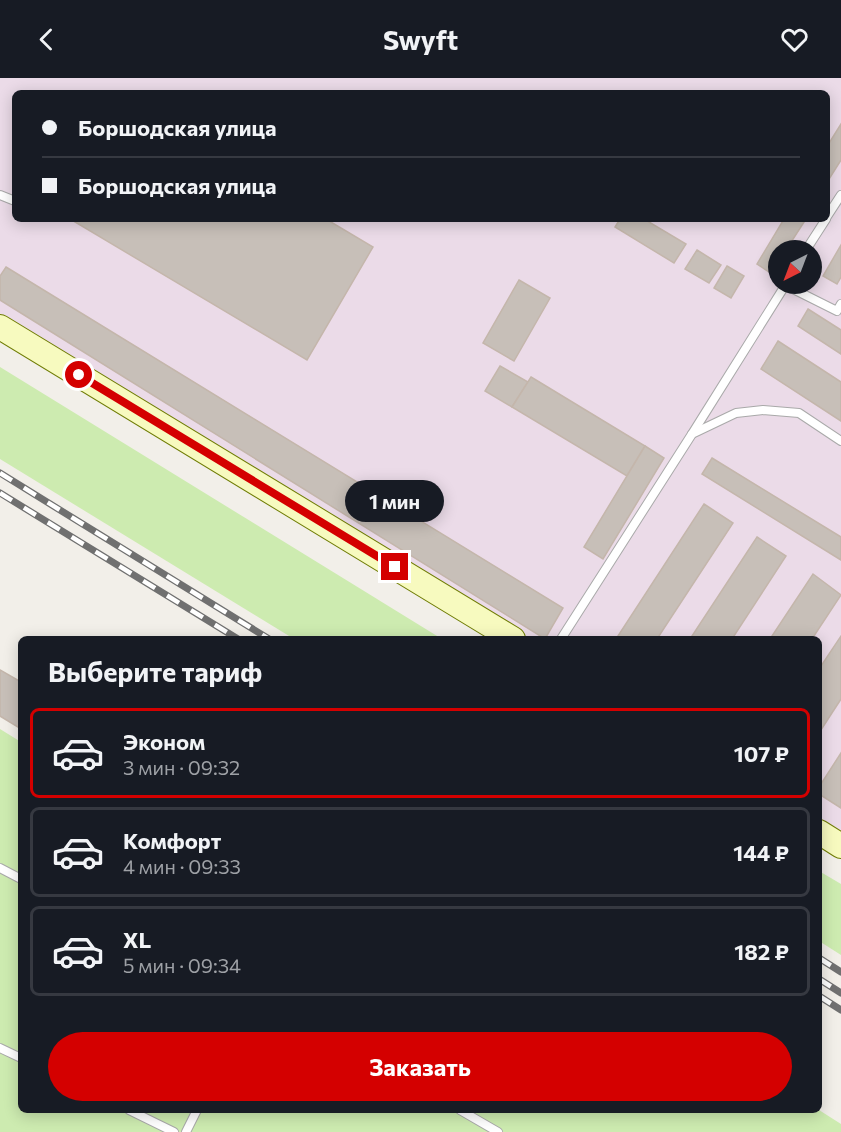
<!DOCTYPE html>
<html lang="ru">
<head>
<meta charset="utf-8">
<style>
	:root { --surface:#171b24; --page:#20242c; --text:#f1f3f6; --muted:#9ea1a6; --line:#363941; --accent:#d40000 }
	body { margin:0; font-family:Commissioner,sans-serif; background:var(--page); color:var(--text); height:100vh; display:flex; flex-direction:column; font-size:22px; white-space:nowrap }
	* { box-sizing:border-box; margin:0 }
	p { font-size:20px; color:var(--muted) }
	.icon { flex:none; width:33px; height:33px; fill:none; stroke:currentColor; stroke-width:2; stroke-linecap:round; stroke-linejoin:round }
	.map { position:relative; flex:1; overflow:hidden }
	.drawer { position:absolute; left:18px; top:558px; width:804px; height:477px; display:flex; flex-direction:column; background:var(--surface); border-radius:9px; box-shadow:0 3px 15px #0003 }
	.drawer>* { flex:none }
	.hud { position:absolute; left:12px; top:12px; width:818px; height:132px; border-radius:9px; box-shadow:0 3px 15px #0003; display:grid; align-content:center; height:132px; padding:0 30px; background:var(--surface) }
	.needle { width:39px; rotate:222deg }
	.fabs { position:absolute; left:768px; top:162px; display:grid; gap:12px }
	.fabs a { display:grid; place-items:center; width:54px; height:54px; border-radius:50%; background:var(--surface); box-shadow:0 3px 15px #0003; font-size:30px }
	.end { position:absolute; width:27px; height:27px; margin:-14px; border:8px solid #d40000; background:#fff; box-shadow:0 0 0 3px #fff }
	.from { border-radius:50% }
	.bubble { position:absolute; height:42px; border-radius:21px; background:var(--surface); box-shadow:0 3px 15px #0003; font-size:20px; font-weight:700; line-height:42px; text-align:center }
	.hud b { display:flex; align-items:center; gap:21px; height:57px; font-size:22px }
	.hud b+b { border-top:2px solid var(--line) }
	.hud i { width:15px; height:15px; background:var(--text) }
	ul { padding:0; list-style:none }
	li { display:flex; align-items:center; gap:18px; height:90px; margin:0 12px 9px; padding:0 18px; border:3px solid var(--line); border-radius:9px }
	li div { flex:1 }
	li b { display:block; font-size:22px }
	li em { font-style:normal; font-weight:700 }
	li.selected { border-color:var(--accent) }
	li>.icon { width:54px; height:54px; stroke-width:1.5 }
	h2 { padding:0 30px; font-size:27px; line-height:72px }
	.action { display:flex; gap:12px; margin-top:auto; padding:12px 30px }
	.action a { flex:1; height:69px; border-radius:36px; background:var(--accent); color:#fff; font-size:24px; font-weight:700; line-height:69px; text-align:center }
	header { display:flex; justify-content:space-between; align-items:center; height:78px; padding:0 30px; background:var(--surface); font-size:27px; font-weight:700 }
	.map>svg:first-child { display:block }
</style>
</head>
<body>
<header><svg class="icon" aria-label="back" viewBox="0 0 24 24"><path d="M15 5l-7 7 7 7"/></svg>Swyft<svg class="icon" aria-label="heart" viewBox="0 0 24 24"><path d="M12 20l-8-8c-3-5 5-10 8-4 3-6 11-1 8 4z"/></svg></header>
<div class="map">
<svg width="841" height="1054" viewBox="0 0 841 1054">
	<rect width="100%" height="100%" fill="#f2efe9"/>
	<path fill="#ebdbe8" fill-rule="evenodd" d="M0 0H841V764L819 750V561H518L0 236ZM15 15H826V141H15ZM778 172H812V206H778Z"/>
	<g fill="#cdebb0">
		<path d="M0 289 442 561H294L0 381Z"/>
		<path d="M0 651 21 664V1032H819L841 1046V1054H0Z"/>
		<path d="M819 793 841 806V877L819 863Z"/>
	</g>
	<g fill="#c7bfb8" stroke="#c4b6ab" stroke-width="1.5">
		<path d="M841 46V82L826 106V70Z"/>
		<path d="M70 141H326L373 169 307 282Z"/>
		<path d="M620 141H644L686 166 674 185 615 149Z"/>
		<path d="M784 141H806L786 172H778V186L772 196 757 186Z"/>
		<path d="M841 167V199L837 206 823 198Z"/>
		<path d="M697 172 721 187 709 205 685 191Z"/>
		<path d="M727 188 744 198 731 220 714 210Z"/>
		<path d="M6 189 563 530 545 561 0 222V198Z"/>
		<path d="M519 202 550 220 514 283 483 265Z"/>
		<path d="M808 231 841 252V276L798 248Z"/>
		<path d="M778 263 841 304V343L761 291Z"/>
		<path d="M500 288 528 304 512 329 485 313Z"/>
		<path d="M531 299 645 368 627 398 512 329Z"/>
		<path d="M645 368 664 380 603 481 584 469Z"/>
		<path d="M712 380 841 459V482L702 396Z"/>
		<path d="M704 426 733 445 657 561H616Z"/>
		<path d="M757 459 786 478 732 561H690Z"/>
		<path d="M813 496 841 517 812 561H770Z"/>
		<path d="M841 558V621L819 655V591Z"/>
		<path d="M0 592 21 604V651L0 638Z"/>
		<path d="M841 675V730L819 716V709Z"/>
	</g>
	<g fill="none" stroke-linecap="round" stroke-linejoin="round">
		<defs>
			<g id="lane">
				<path d="M0 117 15 123"/>
				<path d="M826 140 841 117"/>
				<path d="M806 172 826 141"/>
				<path d="M785 207 837 233 841 226"/>
				<path d="M692 356 786 206"/>
				<path d="M561 561 692 356 736 335 763 332 799 335 841 363"/>
				<path d="M0 790 21 801"/>
				<path d="M0 970 21 980"/>
				<path d="M129 1032 174 1054"/>
				<path d="M460 1032 498 1054"/>
				<path d="M186 1054 197 1032"/>
			</g>
			<g id="secondary">
				<path d="M0 249 513 561"/>
				<path d="M819 754 841 768"/>
			</g>
		</defs>
		<use href="#lane" stroke="#a9a9a9" stroke-width="10"/>
		<use href="#secondary" stroke="#707d05" stroke-width="26"/>
		<use href="#lane" stroke="#fff" stroke-width="8"/>
		<use href="#secondary" stroke="#f7fabf" stroke-width="24"/>
		<defs>
			<g id="rail">
				<path d="M0 395 269 561"/>
				<path d="M0 415 238 561"/>
				<path d="M819 880 841 894"/>
				<path d="M819 901 841 915"/>
				<path d="M819 918 841 932"/>
			</g>
		</defs>
		<use href="#rail" stroke="#707070" stroke-width="7"/>
		<use href="#rail" stroke="#fff" stroke-width="4.5" stroke-dasharray="14" stroke-linecap="butt"/>
	</g>
	<g fill="none" stroke-linecap="round" stroke-linejoin="round">
		<path stroke="#d40000" stroke-width="8" d="M79 297 395 489"/>
	</g>
</svg>
<div class="fabs">
<a><svg class="needle" viewBox="-14 -14 28 28"><path d="M0-13l5 13h-10z" fill="#e53935"/><path d="M0 13l5-13h-10z" fill="#9ea1a6"/></svg></a>
</div>
<i class="end from" style="left:79px;top:297px"></i>
<i class="end" style="left:395px;top:489px"></i>
<div class="bubble" style="left:345px;top:402px;width:99px">1 мин</div>
<div class="hud">
<b><i class="from"></i>Боршодская улица</b>
<b><i></i>Боршодская улица</b>
</div>
<section class="drawer">
<h2>Выберите тариф</h2>
<ul>
<li class="selected"><svg class="icon" aria-label="car" viewBox="0 0 24 24"><path d="M5 17H2v-5l4-1 3-4h7l3 4 3 1v5h-3M9 17h6M6 11h13"/><circle cx="7" cy="17" r="2"/><circle cx="17" cy="17" r="2"/></svg><div><b>Эконом</b><p>3 мин · 09:32</p></div><em>107 ₽</em></li>
<li><svg class="icon" aria-label="car" viewBox="0 0 24 24"><path d="M5 17H2v-5l4-1 3-4h7l3 4 3 1v5h-3M9 17h6M6 11h13"/><circle cx="7" cy="17" r="2"/><circle cx="17" cy="17" r="2"/></svg><div><b>Комфорт</b><p>4 мин · 09:33</p></div><em>144 ₽</em></li>
<li><svg class="icon" aria-label="car" viewBox="0 0 24 24"><path d="M5 17H2v-5l4-1 3-4h7l3 4 3 1v5h-3M9 17h6M6 11h13"/><circle cx="7" cy="17" r="2"/><circle cx="17" cy="17" r="2"/></svg><div><b>XL</b><p>5 мин · 09:34</p></div><em>182 ₽</em></li>
</ul>
<div class="action"><a>Заказать</a></div>
</section>
</div>
</body>
</html>
